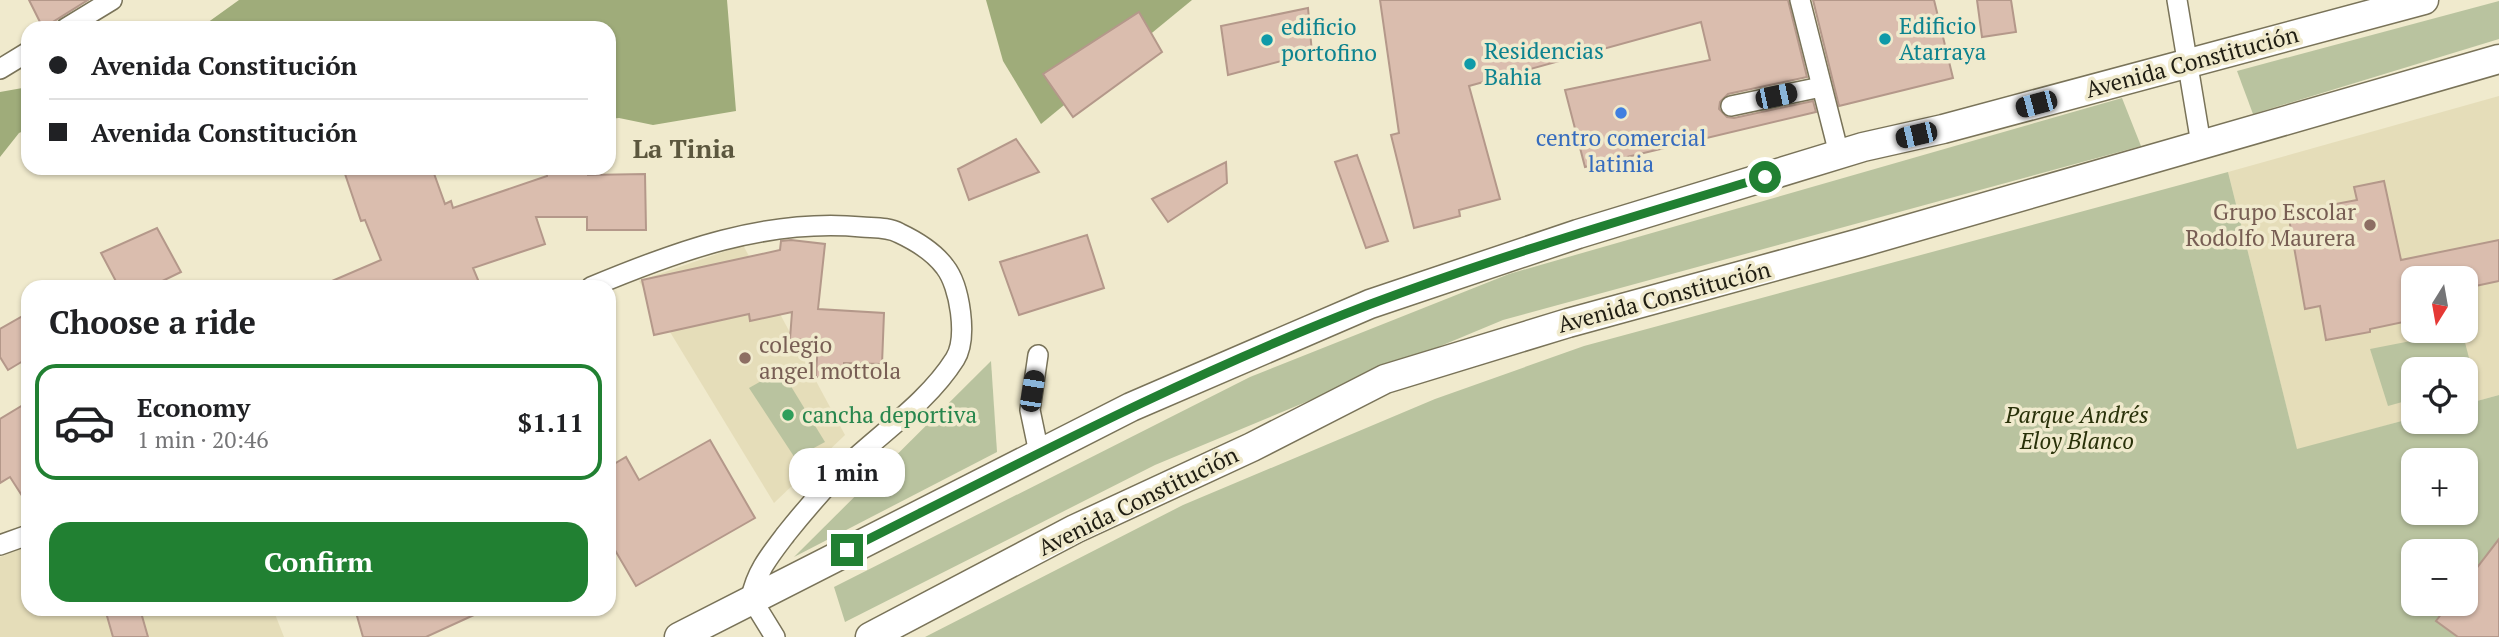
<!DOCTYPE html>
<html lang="en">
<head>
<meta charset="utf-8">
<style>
	:root { --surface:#fff; --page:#f2f2f2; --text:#202124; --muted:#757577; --line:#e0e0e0; --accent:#218032 }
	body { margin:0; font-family:"PT Serif",serif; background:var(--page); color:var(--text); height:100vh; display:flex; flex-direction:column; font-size:26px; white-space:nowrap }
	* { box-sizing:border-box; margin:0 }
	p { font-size:23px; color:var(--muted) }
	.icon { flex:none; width:38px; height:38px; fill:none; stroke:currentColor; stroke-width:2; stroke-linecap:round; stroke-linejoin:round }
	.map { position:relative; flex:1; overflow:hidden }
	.drawer { position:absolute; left:21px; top:280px; width:595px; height:336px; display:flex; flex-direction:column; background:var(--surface); border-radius:21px; box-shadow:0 2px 5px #0004 }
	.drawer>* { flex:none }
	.top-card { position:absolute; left:21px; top:21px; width:595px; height:154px; border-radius:21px; box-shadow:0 2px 5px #0004; display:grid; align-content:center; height:154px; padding:0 28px; background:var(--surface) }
	.needle { width:46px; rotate:191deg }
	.tools { position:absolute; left:2401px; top:266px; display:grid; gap:14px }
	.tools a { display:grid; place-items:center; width:77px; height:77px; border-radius:14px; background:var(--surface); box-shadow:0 2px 5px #0004; font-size:35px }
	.end { position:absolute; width:32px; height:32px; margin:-16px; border:9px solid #218032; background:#fff; box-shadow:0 0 0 4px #fff }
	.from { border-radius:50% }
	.bubble { position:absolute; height:49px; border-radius:21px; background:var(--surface); box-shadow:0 2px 5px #0004; font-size:23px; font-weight:700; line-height:49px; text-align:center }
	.car { position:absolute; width:21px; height:42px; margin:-21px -10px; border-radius:9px; box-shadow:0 0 5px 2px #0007; background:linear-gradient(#222 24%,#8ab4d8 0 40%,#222 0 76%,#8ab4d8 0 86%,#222 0) }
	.top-card b { display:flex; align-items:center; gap:24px; height:66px; font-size:26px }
	.top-card b+b { border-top:2px solid var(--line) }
	.top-card i { width:18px; height:18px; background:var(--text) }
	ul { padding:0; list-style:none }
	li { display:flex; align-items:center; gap:21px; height:116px; margin:0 14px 10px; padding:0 14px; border:4px solid transparent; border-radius:21px }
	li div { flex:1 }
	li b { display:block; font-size:26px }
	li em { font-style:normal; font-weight:700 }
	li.on { border-color:var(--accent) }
	li>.icon { width:63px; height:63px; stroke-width:1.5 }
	h2 { padding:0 28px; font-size:32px; line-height:84px }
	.button { display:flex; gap:14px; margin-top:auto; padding:14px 28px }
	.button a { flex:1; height:80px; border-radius:21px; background:var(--accent); color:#fff; font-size:28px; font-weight:700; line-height:80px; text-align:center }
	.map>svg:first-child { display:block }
</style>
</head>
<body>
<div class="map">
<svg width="2499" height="637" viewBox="0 0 2499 637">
	<rect width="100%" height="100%" fill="#f0eacd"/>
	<g fill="#e5ddb9" fill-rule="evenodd">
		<path d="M2499 96V395L2466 404V369H2413V418L2297 450 2228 172ZM2413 278H2466V331H2413Z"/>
		<path d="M743 245 845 435 774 503 639 281Z"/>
		<path d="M28 546V609H273L284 637H0V557Z"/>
	</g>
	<g fill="#b9c39f" fill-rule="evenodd">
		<path d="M2499 1V39L2253 114 2237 71Z"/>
		<path d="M2122 98 2141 146 1503 320 1155 465 845 622 834 587 1250 377 1509 274Z"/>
		<path d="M2228 172 2297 449 2413 418V422H2466V404L2499 395V637H925L1183 505 1435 399 1584 346ZM2413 460H2466V513H2413ZM2413 551H2466V604H2413Z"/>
		<path d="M2462 331 2475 381 2466 384V369H2413V399L2388 406 2370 349Z"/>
		<path d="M991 361 997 452 794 557Z"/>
		<path d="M781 370 825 442 795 458 749 388Z"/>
	</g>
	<g fill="#9fac7a">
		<path d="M239 0H727L736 111 653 125 619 118 609 119V28H200Z"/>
		<path d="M986 0H1192L1041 124 1003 61Z"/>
		<path d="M28 87V129L19 133 0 157V92Z"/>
	</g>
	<g fill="#dabdae" stroke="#b4988a" stroke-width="2">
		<path d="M29 0H88L43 28Z"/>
		<path d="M1380 0H1788L1807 77 1728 94 1720 102 1719 109 1727 117 1734 118 1813 101 1816 112 1585 167 1565 90 1710 60 1701 22 1469 86 1500 199 1459 210 1460 216 1414 228 1391 135 1399 133Z"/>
		<path d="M1813 0H1934L1953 78 1839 106Z"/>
		<path d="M1977 0H2011L2016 32 1982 37Z"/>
		<path d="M1308 8 1312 53 1228 75 1221 26Z"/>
		<path d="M1139 12 1162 52 1073 117 1043 74Z"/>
		<path d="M1016 139 1039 172 969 200 958 169Z"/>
		<path d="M1357 155 1388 241 1366 248 1335 162Z"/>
		<path d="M1226 162 1227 183 1168 222 1152 199Z"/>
		<path d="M343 168H432L445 204 451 201 453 208 547 176V168H588V175L645 174 646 230H587V217H536L545 244 473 268 481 287H318L381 260 365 220 361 221Z"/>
		<path d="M2384 181 2401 260 2499 240V281L2466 288V278H2413V320L2370 329V332L2326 340 2320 306 2305 309 2288 213 2357 200 2354 187Z"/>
		<path d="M157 228 181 272 150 287H119L101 253Z"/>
		<path d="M1087 235 1104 288 1019 315 1000 262Z"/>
		<path d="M791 240 825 244 818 309 884 313 882 364 844 363 843 378 816 377 818 341 790 339 792 312 750 321 749 314 654 335 642 280 780 250 781 241Z"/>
		<path d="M28 313V358L8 370 0 357V329Z"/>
		<path d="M28 402V505L10 477 0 483V419Z"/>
		<path d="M710 440 755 518 636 586 609 540V467L626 457 639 480Z"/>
		<path d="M2499 539V637H2458L2436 621 2449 604H2466V582Z"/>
		<path d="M105 609H140L148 637H113Z"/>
		<path d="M355 609H487L426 637H363Z"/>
	</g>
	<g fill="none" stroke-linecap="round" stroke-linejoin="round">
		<defs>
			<g id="street">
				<path d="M1800 0 1839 154"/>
				<path d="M2177 0 2201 144"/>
				<path d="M66 28 112 0"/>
				<path d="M0 69 28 52"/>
				<path d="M1731 106 1821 87"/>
				<path d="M591 287C677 251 767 218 862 227 874 228 889 227 899 233 916 241 934 252 945 267 960 286 968 338 955 359 926 405 876 436 838 474 820 493 802 514 786 534 770 555 756 572 751 598L775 637"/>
				<path d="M1038 355 1030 410 1039 453"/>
				<path d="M0 545 28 535"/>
			</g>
			<g id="secondary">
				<path d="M679 637 1131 407 1370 304 1578 234 1863 147 1943 129 2424 0"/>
				<path d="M870 637 1075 529 1252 447 1385 379 1568 323 1860 243 2499 59"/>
			</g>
		</defs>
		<use href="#street" stroke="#797359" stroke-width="22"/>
		<use href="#secondary" stroke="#797359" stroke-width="31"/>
		<use href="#street" stroke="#fff" stroke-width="19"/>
		<use href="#secondary" stroke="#fff" stroke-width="28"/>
	</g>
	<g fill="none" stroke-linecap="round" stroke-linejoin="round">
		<path stroke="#218032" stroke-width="9" d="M847 550C1018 464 1188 374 1368 305 1498 256 1632 217 1765 177"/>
	</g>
	<g fill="#0f9aa8" stroke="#f0eacd" stroke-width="2.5">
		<circle cx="1885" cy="39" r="7"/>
		<circle cx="1267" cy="40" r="7"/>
		<circle cx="1470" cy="64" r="7"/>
	</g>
	<circle fill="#3f7fe0" stroke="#f0eacd" stroke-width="2.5" cx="1621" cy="113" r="7"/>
	<g fill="#8d6e63" stroke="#f0eacd" stroke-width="2.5">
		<circle cx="2370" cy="225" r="7"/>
		<circle cx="745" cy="358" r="7"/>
	</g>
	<circle fill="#2e9e5b" stroke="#f0eacd" stroke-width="2.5" cx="788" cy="415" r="7"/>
	<g text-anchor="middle" stroke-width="7" stroke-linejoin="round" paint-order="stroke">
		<g font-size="23" fill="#0d838f" stroke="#f0eacd" text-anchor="start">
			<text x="1899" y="34">Edificio<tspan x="1899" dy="26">Atarraya</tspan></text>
			<text x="1281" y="35">edificio<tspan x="1281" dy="26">portofino</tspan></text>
			<text x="1484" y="59">Residencias<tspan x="1484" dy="26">Bahia</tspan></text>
		</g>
		<g font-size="23" fill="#201e13" stroke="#f0eacd">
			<text transform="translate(2192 62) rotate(-15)" y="8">Avenida Constitución</text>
			<text transform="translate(1664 297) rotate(-15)" y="8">Avenida Constitución</text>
			<text transform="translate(1138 501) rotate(-26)" y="8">Avenida Constitución</text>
		</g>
		<g font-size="23" fill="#366cbe" stroke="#f0eacd">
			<text x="1621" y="146">centro comercial<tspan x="1621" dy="26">latinia</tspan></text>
		</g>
		<g font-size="23" fill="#785e54" stroke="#f0eacd" text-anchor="end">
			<text x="2356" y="220">Grupo Escolar<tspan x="2356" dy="26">Rodolfo Maurera</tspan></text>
			<text x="759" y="353" text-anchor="start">colegio<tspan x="759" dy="26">angel mottola</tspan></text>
		</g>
		<g font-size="23" fill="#27864d" stroke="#f0eacd" text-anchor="start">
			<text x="802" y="423">cancha deportiva</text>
		</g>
		<g font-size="23" font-style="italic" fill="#293109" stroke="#f0eacd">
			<text x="2077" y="423">Parque Andrés<tspan x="2077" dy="26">Eloy Blanco</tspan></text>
		</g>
		<g font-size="26" font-weight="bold" fill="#5c573e" stroke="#f0eacd">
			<text x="684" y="158">La Tinia</text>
		</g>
	</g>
</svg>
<div class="tools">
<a><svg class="needle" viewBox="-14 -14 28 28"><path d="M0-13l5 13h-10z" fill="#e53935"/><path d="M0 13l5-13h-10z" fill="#757577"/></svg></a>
<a><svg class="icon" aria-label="locate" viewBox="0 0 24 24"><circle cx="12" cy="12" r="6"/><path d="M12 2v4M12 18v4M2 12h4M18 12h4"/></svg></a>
<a>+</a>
<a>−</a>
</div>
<i class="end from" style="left:1765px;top:177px"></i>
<i class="end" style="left:847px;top:550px"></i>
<div class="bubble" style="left:789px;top:448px;width:116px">1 min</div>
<i class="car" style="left:1776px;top:96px;rotate:78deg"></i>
<i class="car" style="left:2036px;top:104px;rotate:255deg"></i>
<i class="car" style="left:1916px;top:135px;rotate:257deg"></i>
<i class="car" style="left:1032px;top:391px;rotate:9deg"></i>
<div class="top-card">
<b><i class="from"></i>Avenida Constitución</b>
<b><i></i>Avenida Constitución</b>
</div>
<section class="drawer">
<h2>Choose a ride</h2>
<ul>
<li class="on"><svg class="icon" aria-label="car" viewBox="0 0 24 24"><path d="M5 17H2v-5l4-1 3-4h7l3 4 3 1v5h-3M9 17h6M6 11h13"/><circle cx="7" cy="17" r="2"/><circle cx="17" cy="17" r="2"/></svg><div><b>Economy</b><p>1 min · 20:46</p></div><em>$1.11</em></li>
</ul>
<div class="button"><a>Confirm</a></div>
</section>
</div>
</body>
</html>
